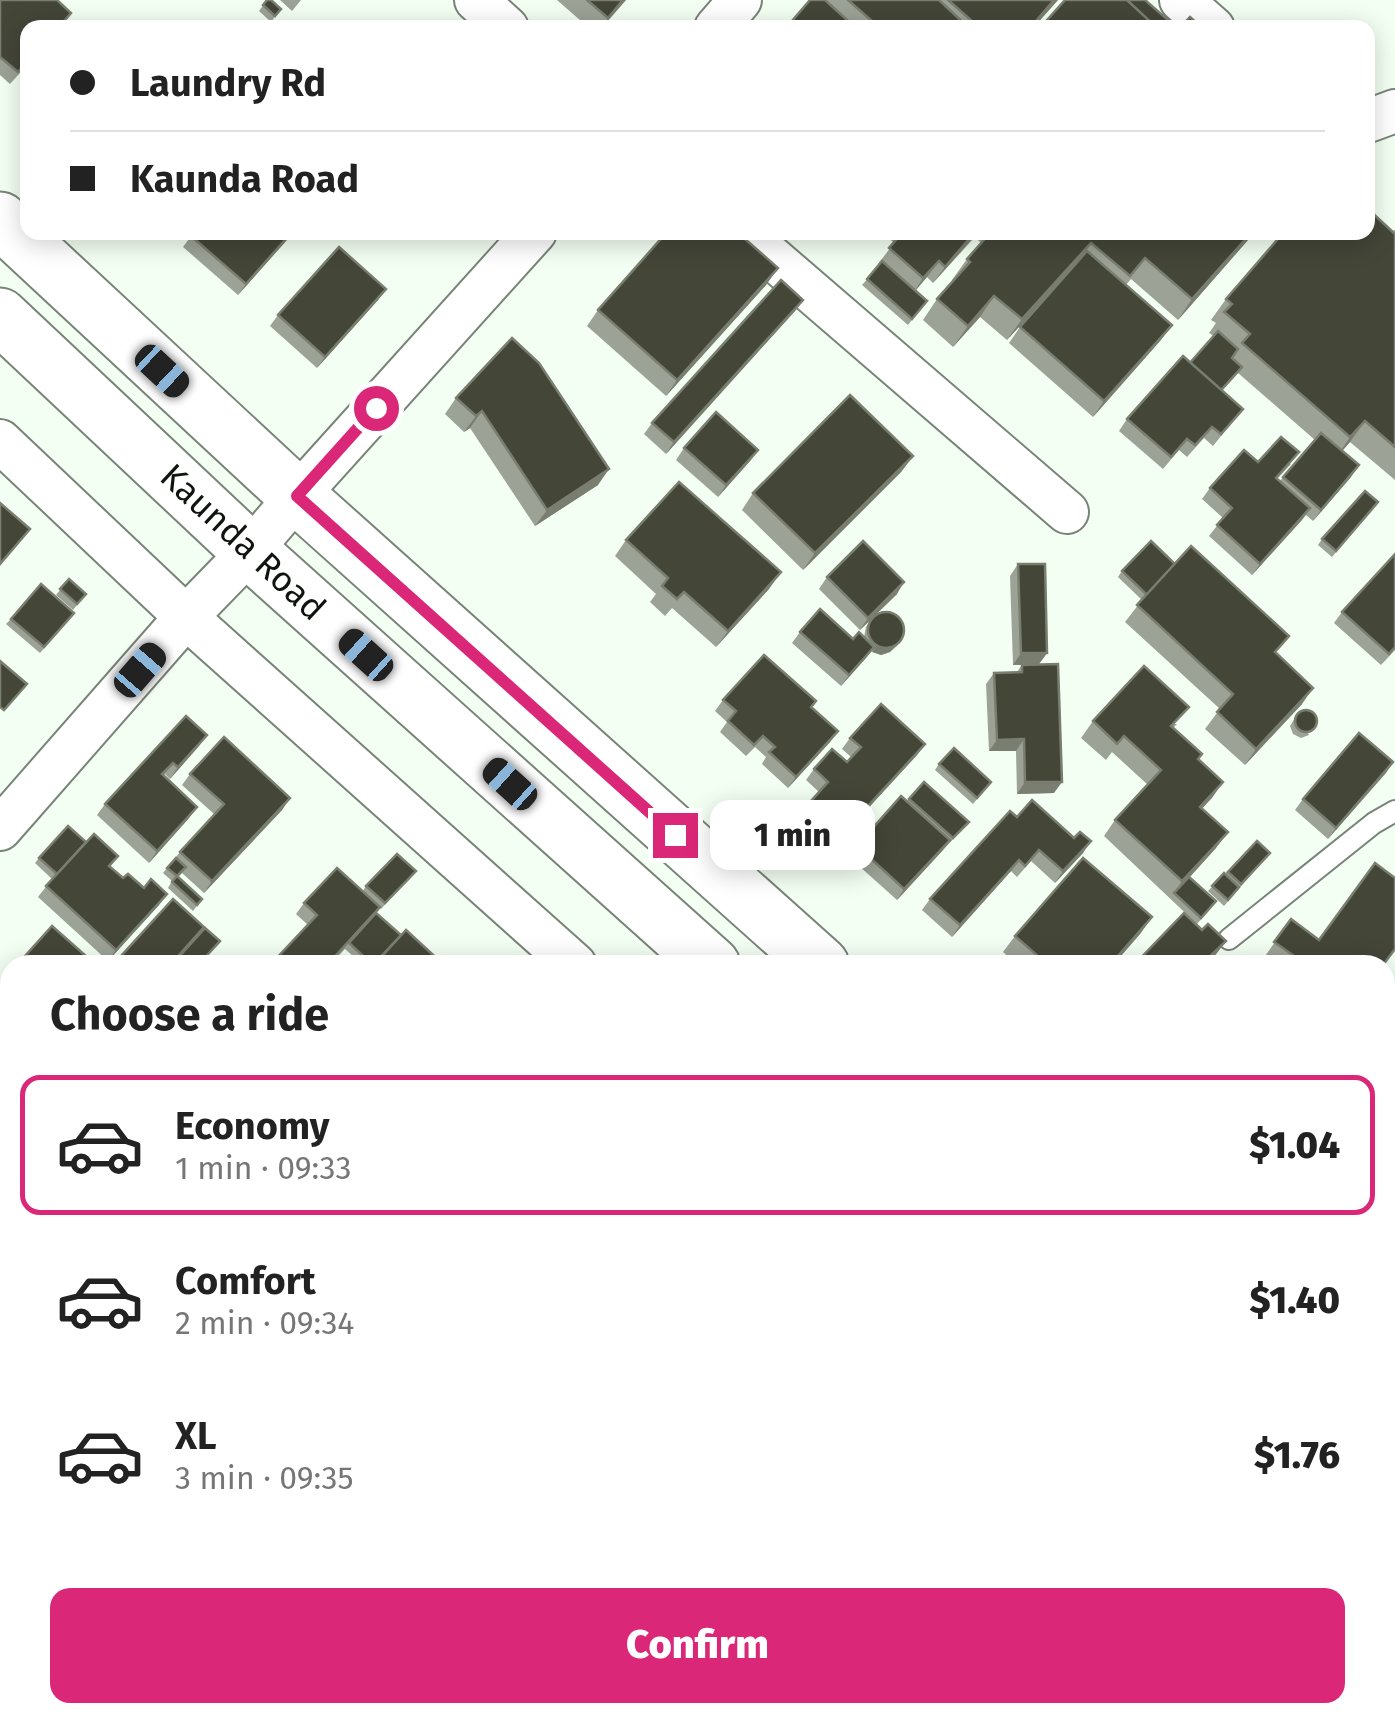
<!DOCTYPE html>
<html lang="en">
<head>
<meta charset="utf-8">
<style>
	:root { --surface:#fff; --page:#f6f6f6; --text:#222; --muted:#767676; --line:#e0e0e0; --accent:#db2777 }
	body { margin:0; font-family:"Fira Sans",sans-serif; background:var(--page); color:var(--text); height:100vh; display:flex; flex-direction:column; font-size:38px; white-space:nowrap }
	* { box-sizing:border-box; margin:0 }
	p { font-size:32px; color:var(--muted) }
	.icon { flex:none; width:55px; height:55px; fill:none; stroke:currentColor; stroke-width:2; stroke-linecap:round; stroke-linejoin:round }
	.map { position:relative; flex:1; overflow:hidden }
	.drawer { position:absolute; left:0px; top:955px; width:1395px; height:768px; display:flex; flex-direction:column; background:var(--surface); border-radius:30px 30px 0 0; box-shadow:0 5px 25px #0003 }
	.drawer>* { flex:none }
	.hud { position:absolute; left:20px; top:20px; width:1355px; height:220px; border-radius:20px; box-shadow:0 5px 25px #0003; display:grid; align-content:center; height:220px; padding:0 50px; background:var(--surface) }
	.end { position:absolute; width:45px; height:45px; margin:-22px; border:12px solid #db2777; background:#fff; box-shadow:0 0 0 5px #fff }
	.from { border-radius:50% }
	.bubble { position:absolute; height:70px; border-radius:20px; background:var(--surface); box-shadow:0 5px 25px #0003; font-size:32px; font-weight:800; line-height:70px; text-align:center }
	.car { position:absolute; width:30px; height:60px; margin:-30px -15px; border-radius:12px; box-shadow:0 0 8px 2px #0007; background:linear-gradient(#222 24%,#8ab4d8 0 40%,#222 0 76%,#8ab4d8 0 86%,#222 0) }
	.hud b { display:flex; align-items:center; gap:35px; height:95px; font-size:38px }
	.hud b+b { border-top:2px solid var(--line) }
	.hud i { width:25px; height:25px; background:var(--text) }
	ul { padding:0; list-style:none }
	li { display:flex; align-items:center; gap:30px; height:140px; margin:0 20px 15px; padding:0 30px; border:5px solid transparent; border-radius:20px }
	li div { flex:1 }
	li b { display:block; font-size:38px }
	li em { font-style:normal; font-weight:800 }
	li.current { border-color:var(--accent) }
	li>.icon { width:90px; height:90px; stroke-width:1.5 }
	h2 { padding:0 50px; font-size:45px; line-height:120px }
	.primary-button { display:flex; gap:20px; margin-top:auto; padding:20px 50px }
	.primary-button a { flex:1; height:115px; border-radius:20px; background:var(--accent); color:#fff; font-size:40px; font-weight:800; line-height:115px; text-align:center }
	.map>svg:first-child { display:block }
</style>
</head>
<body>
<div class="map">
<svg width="1395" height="1721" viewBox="0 0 1395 1721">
	<rect width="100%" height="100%" fill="#f4fff3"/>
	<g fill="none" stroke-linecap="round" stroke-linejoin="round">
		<defs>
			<path id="lane" d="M1229 939 1374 823 1395 811"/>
			<g id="street">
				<path d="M476 0 507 28"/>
				<path d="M1181 0 1213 28"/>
				<path d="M716 28 740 0"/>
				<path d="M1368 121 1395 111"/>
				<path d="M742 232 1067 512"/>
				<path d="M0 441 186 617 575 965"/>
				<path d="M0 829 186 617 250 551 297 496 535 232"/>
				<path d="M0 1499 10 1508"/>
				<path d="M0 1550 10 1542"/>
				<path d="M233 1712 243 1721"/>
				<path d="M1196 1721 1205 1712"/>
			</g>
			<path id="secondary" d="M1385 1712 1395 1701"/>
			<g id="primary">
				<path d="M0 220 297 496 821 965"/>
				<path d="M0 316 250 551 712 965"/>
				<path d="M1385 1470 1395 1480"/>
				<path d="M1385 1575 1395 1586"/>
				<path d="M1344 1721 1347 1712"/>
			</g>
		</defs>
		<use href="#lane" stroke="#798478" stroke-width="24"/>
		<use href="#street" stroke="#798478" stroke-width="46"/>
		<use href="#secondary" stroke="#798478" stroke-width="59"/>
		<use href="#primary" stroke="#798478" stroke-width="59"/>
		<use href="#lane" stroke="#fff" stroke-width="20"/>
		<use href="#street" stroke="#fff" stroke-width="42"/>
		<use href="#secondary" stroke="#fff" stroke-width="55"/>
		<use href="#primary" stroke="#fff" stroke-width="55"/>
	</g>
	<g fill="#9ca296">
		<path d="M0 0 28 28V64L10 84 0 75Z"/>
		<path d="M267 0 281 9 271 22 259 11Z"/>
		<path d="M280 0H301L292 11Z"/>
		<path d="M557 0H626L602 28H589Z"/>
		<path d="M810 0H1058L1033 28H786Z"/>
		<path d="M1395 230V480L1350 442 1342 451 1351 477 1313 521 1306 515 1252 575 1209 536 1223 518 1202 499 1210 488 1258 462 1291 464 1277 479 1279 482 1315 440 1238 373 1222 391 1243 409 1213 446 1204 438 1187 457 1179 450 1163 469 1119 431 1127 419 1190 363 1214 336 1209 333 1216 323 1211 320 1226 299Z"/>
		<path d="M194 232H294L238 295 183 247Z"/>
		<path d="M882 232H1255L1178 320 1131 279 1126 285 1172 325 1160 341 1093 417 1009 343 1020 327 1051 292 1007 340 980 317 953 347 923 320 937 299 953 281 952 280 967 259 981 243 975 237 933 283 927 277 915 290 927 301 908 325 862 285 879 266 878 264 894 243Z"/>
		<path d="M778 268 766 285 666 396 587 326 598 310Z"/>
		<path d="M378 300 317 368 270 326 278 315Z"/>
		<path d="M803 300 795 311 666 454 644 434 652 423Z"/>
		<path d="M512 338 598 485 535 526 470 428 464 432 445 414 456 398Z"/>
		<path d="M684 448 758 450 750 461 718 497 676 460Z"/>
		<path d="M913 456 901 472 803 570 742 510 753 493Z"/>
		<path d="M1374 508 1332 557 1318 545 1322 539Z"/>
		<path d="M626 540 769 589 716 647 672 608 665 616 650 602 656 594 615 556Z"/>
		<path d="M1395 554V650L1381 665 1334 623 1342 612Z"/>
		<path d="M1018 564 1047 653 1039 664 1013 665 1010 576Z"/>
		<path d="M1175 564 1276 654 1302 704 1245 765 1205 729 1220 709 1125 622 1142 600 1118 577 1122 571Z"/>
		<path d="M827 577 897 594 860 630 819 589Z"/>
		<path d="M69 579 86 594 73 610 56 595Z"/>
		<path d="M11 619H70L40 653 6 624Z"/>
		<path d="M870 621 897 646 890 652 881 655 871 651 841 686 792 643 800 632 853 639 864 637 866 627Z"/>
		<path d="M1022 665 1054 793 1017 794 1016 751H989L986 684 994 673 1017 672Z"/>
		<path d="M723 700 812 708 838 731 830 742 788 788 762 764 766 757 755 747 746 756 720 732 727 722 715 711Z"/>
		<path d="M1298 713 1309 735 1301 738 1293 734 1290 726Z"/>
		<path d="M1093 721 1177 724 1173 728 1198 759 1223 782 1202 809 1216 848 1190 877 1212 907 1197 924 1104 836 1115 820 1148 785 1112 752 1106 760 1081 738Z"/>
		<path d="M850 738 925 744 917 755 838 841 804 811 819 792 806 780 814 769 847 762 851 757 842 749Z"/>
		<path d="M199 746 170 779 165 774 164 776 189 818 149 863 97 815 105 804Z"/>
		<path d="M1393 762 1328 839 1295 810 1303 799Z"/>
		<path d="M939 764 991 782 973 804 935 770Z"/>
		<path d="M190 774 290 798 282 810 204 893 182 873 178 877 202 899 193 911 168 888 172 881 163 873 180 852 214 814 182 785Z"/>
		<path d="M924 782 969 822 897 900 849 857 857 846 907 801Z"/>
		<path d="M1017 817 1083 853 1055 883 1031 861 1017 877 1011 871 952 937 922 910 930 899Z"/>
		<path d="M1257 841 1270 853 1224 906 1208 891Z"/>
		<path d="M86 842 118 856 110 867 159 905 108 961 38 897 52 879 35 863 39 858Z"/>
		<path d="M416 871 381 909 380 908 376 913 401 935 444 965H363L345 949 330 965H272L308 925 296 914 304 903 363 891 366 886Z"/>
		<path d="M1152 917 1140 934 1113 965H1018L1003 952 1015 936Z"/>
		<path d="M1291 919 1319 940 1384 965H1272L1263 959Z"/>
		<path d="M200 933 220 941 199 965H173L174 963 172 965H115L122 955Z"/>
		<path d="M10 972V1006L0 997V984Z"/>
		<path d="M10 1309V1347L0 1338V1311Z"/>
		<path d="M1086 1712H1117L1109 1721H1095Z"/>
	</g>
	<g fill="#797e70">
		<path d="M623 0H626L601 28 608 18Z"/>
		<path d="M1054 0H1058L1033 28H1030Z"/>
		<path d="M292 232H294L238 295 246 284Z"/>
		<path d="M975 232H978L933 283 945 267Z"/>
		<path d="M1252 232H1255L1178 320 1192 299Z"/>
		<path d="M1091 243 1076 264 1007 340 1022 319Z"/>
		<path d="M939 261 927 277 912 295 923 278Z"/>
		<path d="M778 268 766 285 666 396 677 380Z"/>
		<path d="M386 289 378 300 317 368 325 357Z"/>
		<path d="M994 296 980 317 953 347 968 326Z"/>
		<path d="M803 300 795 311 666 454 674 442Z"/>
		<path d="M1172 325 1160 341 1093 417 1104 401Z"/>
		<path d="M482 411 470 428 464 432 476 416Z"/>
		<path d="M1365 421 1350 442 1336 458 1350 437Z"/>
		<path d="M758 450 750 461 718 497 726 485Z"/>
		<path d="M913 456 901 472 803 570 815 553Z"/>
		<path d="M1359 465 1351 477 1313 521 1321 510Z"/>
		<path d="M609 469 598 485 535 526 547 510Z"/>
		<path d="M1310 508 1302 520 1252 575 1260 564Z"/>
		<path d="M781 572 769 589 716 647 728 631Z"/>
		<path d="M904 582 897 594 860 630 868 618Z"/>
		<path d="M901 640 890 652 881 655 872 652 876 646Z"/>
		<path d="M874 647 866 658 841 686 849 675Z"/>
		<path d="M1021 653H1047L1039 664 1013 665Z"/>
		<path d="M1313 688 1302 704 1245 765 1256 749Z"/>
		<path d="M838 731 830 742 788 788 796 777Z"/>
		<path d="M207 735 199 746 170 779 178 767Z"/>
		<path d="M1024 739 1016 751H989L997 740Z"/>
		<path d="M925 744 917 755 838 841 846 830Z"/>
		<path d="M1393 762 1386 773 1328 839 1336 828Z"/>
		<path d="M1025 782H1062L1054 793 1017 794Z"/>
		<path d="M1223 782 1212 798 1188 823 1200 807Z"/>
		<path d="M290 798 282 810 204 893 212 881Z"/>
		<path d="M197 807 189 818 149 863 157 851Z"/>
		<path d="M1228 832 1216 848 1175 893 1182 881Z"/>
		<path d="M950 840 942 851 897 900 904 889Z"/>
		<path d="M1091 841 1083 853 1055 883 1063 871Z"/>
		<path d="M1019 860 1011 871 952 937 960 925Z"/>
		<path d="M167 894 159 905 108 961 116 950Z"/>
		<path d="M1152 917 1140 934 1113 965H1110Z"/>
		<path d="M1226 941 1214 957 1206 965H1201Z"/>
		<path d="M10 1701V1705L0 1716V1711Z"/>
		<path d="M795 1712H797L815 1720 799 1721 791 1718Z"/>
		<path d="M661 1715 676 1721H657Z"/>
	</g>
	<g fill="#444638" stroke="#797e70" stroke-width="2.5">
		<path d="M0 0H57L71 13 58 28H28V61L18 72 0 57Z"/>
		<path d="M267 0H271L281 9 275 16 263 5Z"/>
		<path d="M587 0H623L608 18Z"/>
		<path d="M810 0H825L856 28H786Z"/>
		<path d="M848 0H939L969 28H880Z"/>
		<path d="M948 0H1054L1030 28H980Z"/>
		<path d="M1065 0H1127L1158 27 1040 28Z"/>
		<path d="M1127 0H1145L1175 26 1157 28Z"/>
		<path d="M1190 17 1202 28H1180Z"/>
		<path d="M1368 209 1395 234V447L1365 421 1350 437 1242 343 1250 334 1224 312 1232 304 1226 299 1284 232H1368Z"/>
		<path d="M194 232H292L246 284 191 236Z"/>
		<path d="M667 232H737L778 268 677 380 598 310Z"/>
		<path d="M903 232H975L945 267 939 261 923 278 889 248Z"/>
		<path d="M991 232H1252L1192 299 1145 258 1130 276 1091 243 1022 319 994 296 968 326 937 299 970 262 967 259Z"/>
		<path d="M339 247 386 289 325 357 278 315Z"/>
		<path d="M1087 251 1172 325 1104 401 1020 327Z"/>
		<path d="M882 261 927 301 912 319 867 279Z"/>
		<path d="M781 280 803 300 674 442 652 423Z"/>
		<path d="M1218 331 1238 349 1232 358 1242 367 1221 390 1190 363Z"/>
		<path d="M512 338 539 363 609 469 547 510 482 411 476 416 456 398Z"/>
		<path d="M1183 356 1243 409 1221 434 1212 427 1195 445 1187 439 1171 457 1127 419Z"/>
		<path d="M850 395 913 456 815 553 753 493Z"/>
		<path d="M716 412 758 450 726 485 684 448Z"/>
		<path d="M1321 433 1359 465 1321 510 1283 477Z"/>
		<path d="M1281 437 1299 452 1276 478 1310 508 1260 564 1217 525 1232 508 1210 488 1244 450 1258 462Z"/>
		<path d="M679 482 781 572 728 631 684 592 677 599 662 586 668 578 626 540Z"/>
		<path d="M1365 491 1378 502 1336 551 1322 539Z"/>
		<path d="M0 503 30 529 0 564Z"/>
		<path d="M863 541 904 582 868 618 827 577Z"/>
		<path d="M1151 541 1175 564 1147 595 1122 571Z"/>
		<path d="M1191 546 1289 636 1275 652 1313 688 1256 749 1217 712 1233 694 1137 605Z"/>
		<path d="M1395 554V647L1389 654 1342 612Z"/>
		<path d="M1018 564H1045L1047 653H1021Z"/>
		<path d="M69 579 86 594 77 604 60 589Z"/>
		<path d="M41 584 74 613 44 647 11 619Z"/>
		<path d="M820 609 853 639 859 632 874 647 849 675 800 632Z"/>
		<circle cx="886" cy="630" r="18"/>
		<path d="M764 655 816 701 811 707 838 731 796 777 769 752 775 747 763 736 754 745 728 721 736 711 723 700Z"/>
		<path d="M0 661 27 684 4 710 0 707Z"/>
		<path d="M1058 664 1062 782H1025L1024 739 997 740 994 673 1022 672V665Z"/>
		<path d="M1144 666 1189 707 1171 726 1202 754 1198 759 1223 782 1200 807 1228 832 1182 881 1115 820 1161 770 1124 736 1117 744 1093 721Z"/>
		<path d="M881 704 925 744 846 830 812 800 828 782 814 769 832 749 847 762 861 747 850 738Z"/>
		<circle cx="1306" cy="721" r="11"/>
		<path d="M186 716 207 735 178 767 173 763 162 774 197 807 157 851 105 804Z"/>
		<path d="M1359 733 1393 762 1336 828 1303 799Z"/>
		<path d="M224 737 290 798 212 881 180 852 224 804 190 774Z"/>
		<path d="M954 748 991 782 977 798 939 764Z"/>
		<path d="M924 782 969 822 953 838 909 799Z"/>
		<path d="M901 796 950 840 904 889 857 846Z"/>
		<path d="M1032 800 1074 838 1080 832 1091 841 1063 871 1039 850 1025 866 1019 860 960 925 930 899 1010 811 1017 817Z"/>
		<path d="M68 826 86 842 57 874 39 858Z"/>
		<path d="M94 834 118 856 109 866 123 878 128 874 144 888 151 879 167 894 116 950 46 886Z"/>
		<path d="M1257 841 1270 853 1241 884 1228 872Z"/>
		<path d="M397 854 416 871 385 903 366 886Z"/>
		<path d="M176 858 186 867 177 876 167 868Z"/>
		<path d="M1083 858 1152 917 1110 965H1035L1032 962 1038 956 1015 936Z"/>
		<path d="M1375 863 1395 878V949L1383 965H1301L1303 962 1274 942 1291 919 1319 940Z"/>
		<path d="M337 868 380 907 327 965H280L275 960 317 915 304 903Z"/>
		<path d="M1224 873 1239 887 1228 900 1212 886Z"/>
		<path d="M177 876 202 899 197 905 172 882Z"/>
		<path d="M1189 877 1216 901 1201 918 1174 893Z"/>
		<path d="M173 899 204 927 170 965H139L137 963 133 965 122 955Z"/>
		<path d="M376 913 401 935 373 965 349 943Z"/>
		<path d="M1184 913 1202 930 1208 924 1226 941 1204 962 1207 965H1134Z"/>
		<path d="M52 926 96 965H17Z"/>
		<path d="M205 928 220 941 198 965H184L177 959Z"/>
		<path d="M406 930 444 965H374Z"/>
		<path d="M1246 958 1253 965H1239Z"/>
		<path d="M10 972V987L3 980Z"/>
		<path d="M1385 1074 1395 1084V1098L1385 1108Z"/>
		<path d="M1395 1116V1144L1385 1154V1126Z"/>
		<path d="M5 1305 10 1309V1337L0 1328V1311Z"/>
		<path d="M0 1636 10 1638V1701L0 1711Z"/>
		<path d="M60 1712H82L83 1713 75 1721H52Z"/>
		<path d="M662 1712H776L772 1721H676L661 1715Z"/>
		<path d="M797 1712H818L815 1720Z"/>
		<path d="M975 1712H1038L1030 1721H980L973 1715Z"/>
	</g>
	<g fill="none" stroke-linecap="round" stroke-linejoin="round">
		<path stroke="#db2777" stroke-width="12" d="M376 408 297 496 675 835"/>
	</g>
	<g text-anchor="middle" stroke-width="10" stroke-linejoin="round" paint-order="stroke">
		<g font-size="35" fill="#10140f" stroke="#fff">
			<text transform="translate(243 542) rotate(43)" y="12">Kaunda Road</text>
		</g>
	</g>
</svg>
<i class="end from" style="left:376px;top:408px"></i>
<i class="end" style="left:675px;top:835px"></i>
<div class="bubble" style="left:710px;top:800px;width:165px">1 min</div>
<i class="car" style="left:162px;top:371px;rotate:133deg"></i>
<i class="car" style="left:366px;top:655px;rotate:312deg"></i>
<i class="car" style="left:140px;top:670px;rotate:41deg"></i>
<i class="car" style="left:510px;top:784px;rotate:312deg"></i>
<div class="hud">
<b><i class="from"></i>Laundry Rd</b>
<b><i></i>Kaunda Road</b>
</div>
<section class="drawer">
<h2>Choose a ride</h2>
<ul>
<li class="current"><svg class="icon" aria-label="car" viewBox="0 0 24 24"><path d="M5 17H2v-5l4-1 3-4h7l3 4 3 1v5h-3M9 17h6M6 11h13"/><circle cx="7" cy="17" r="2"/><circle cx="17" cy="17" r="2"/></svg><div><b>Economy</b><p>1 min · 09:33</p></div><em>$1.04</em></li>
<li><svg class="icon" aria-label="car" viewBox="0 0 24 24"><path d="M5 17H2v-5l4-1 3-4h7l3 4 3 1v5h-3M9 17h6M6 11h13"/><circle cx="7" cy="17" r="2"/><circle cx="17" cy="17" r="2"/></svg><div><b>Comfort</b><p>2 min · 09:34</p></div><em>$1.40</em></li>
<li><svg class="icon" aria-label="car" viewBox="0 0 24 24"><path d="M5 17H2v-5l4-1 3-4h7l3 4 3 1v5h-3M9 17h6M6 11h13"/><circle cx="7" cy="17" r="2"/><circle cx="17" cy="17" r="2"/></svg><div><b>XL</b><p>3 min · 09:35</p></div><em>$1.76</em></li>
</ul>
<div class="primary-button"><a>Confirm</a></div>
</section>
</div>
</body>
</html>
